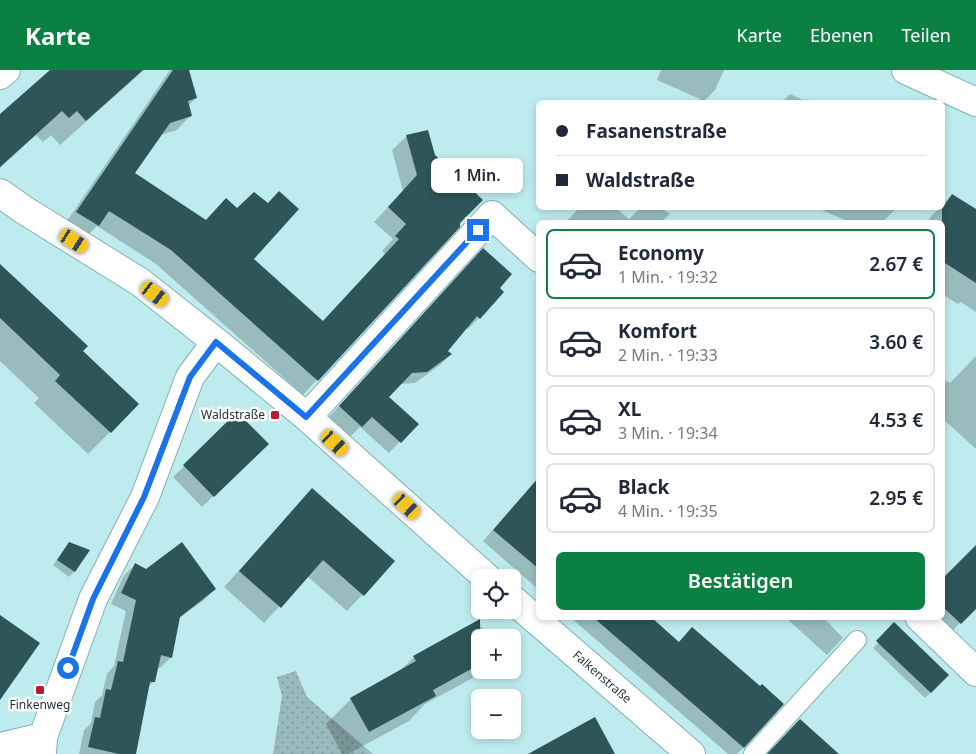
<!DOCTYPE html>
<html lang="de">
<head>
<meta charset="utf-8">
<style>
	:root { --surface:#fff; --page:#f6f6f7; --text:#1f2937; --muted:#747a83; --line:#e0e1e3; --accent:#0b8043 }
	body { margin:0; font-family:"Noto Sans",sans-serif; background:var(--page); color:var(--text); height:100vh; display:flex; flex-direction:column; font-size:19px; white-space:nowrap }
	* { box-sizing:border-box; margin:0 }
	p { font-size:16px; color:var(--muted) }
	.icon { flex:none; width:28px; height:28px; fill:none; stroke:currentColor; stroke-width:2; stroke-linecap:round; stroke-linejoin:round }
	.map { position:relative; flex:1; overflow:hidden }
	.panel { position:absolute; left:536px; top:150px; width:409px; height:400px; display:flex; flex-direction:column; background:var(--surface); border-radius:8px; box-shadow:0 2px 8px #0003 }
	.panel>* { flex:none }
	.banner { position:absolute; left:536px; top:30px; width:409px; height:110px; border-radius:8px; box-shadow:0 2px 8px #0003; display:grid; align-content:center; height:110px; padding:0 20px; background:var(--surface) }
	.fabs { position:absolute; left:471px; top:499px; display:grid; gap:10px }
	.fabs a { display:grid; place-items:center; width:50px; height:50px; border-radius:8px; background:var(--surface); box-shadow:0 2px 8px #0003; font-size:25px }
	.end { position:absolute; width:22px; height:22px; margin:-11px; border:6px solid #1a73e8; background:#fff; box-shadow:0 0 0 2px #fff }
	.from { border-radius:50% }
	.bubble { position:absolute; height:35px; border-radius:8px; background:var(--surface); box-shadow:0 2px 8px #0003; font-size:16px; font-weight:600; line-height:35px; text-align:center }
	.car { position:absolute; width:15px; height:30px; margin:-15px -8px; border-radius:6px; box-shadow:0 0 4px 1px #0007; background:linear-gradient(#f5c518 24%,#345 0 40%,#f5c518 0 76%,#345 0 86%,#f5c518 0) }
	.banner b { display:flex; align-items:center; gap:18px; height:48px; font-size:19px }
	.banner b+b { border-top:1px solid var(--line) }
	.banner i { width:12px; height:12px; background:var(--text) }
	ul { padding:9px 0 0; list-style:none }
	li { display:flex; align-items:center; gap:15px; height:70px; margin:0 10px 8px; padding:0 10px; border:2px solid var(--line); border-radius:8px }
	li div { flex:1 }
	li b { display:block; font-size:19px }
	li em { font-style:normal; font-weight:600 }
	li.on { border-color:var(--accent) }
	li>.icon { width:45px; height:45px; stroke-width:1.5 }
	.action { display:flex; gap:10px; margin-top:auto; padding:10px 20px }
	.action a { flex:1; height:58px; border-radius:8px; background:var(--accent); color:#fff; font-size:20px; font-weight:600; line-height:58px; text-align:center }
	header { display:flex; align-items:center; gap:30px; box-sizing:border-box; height:70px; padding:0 25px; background:var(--accent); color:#fff }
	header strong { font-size:24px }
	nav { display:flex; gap:28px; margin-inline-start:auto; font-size:18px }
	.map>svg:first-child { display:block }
</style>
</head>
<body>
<header>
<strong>Karte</strong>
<nav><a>Karte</a><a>Ebenen</a><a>Teilen</a></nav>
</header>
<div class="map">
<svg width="976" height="684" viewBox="0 0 976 684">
	<defs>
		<pattern id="park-dots" width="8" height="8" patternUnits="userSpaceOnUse" patternTransform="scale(1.25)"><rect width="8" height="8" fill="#97babc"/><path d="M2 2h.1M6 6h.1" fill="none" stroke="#7b9899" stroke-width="1.8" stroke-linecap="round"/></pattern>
	</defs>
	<rect width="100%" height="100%" fill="#beecee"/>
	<path fill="url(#park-dots)" d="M296 601 307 627 373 684H273L282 626 277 607Z"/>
	<g fill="#0003">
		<path d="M52 0H144L60 75 51 65 43 72 36 65 0 98V46Z"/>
		<path d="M170 0H188L196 28 188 36 191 45 177 60 160 65 133 104 252 189 322 252 385 184 382 181 393 169 374 152 403 121 392 80 407 66 434 86 481 130 303 325 156 194 97 156 83 170 63 157Z"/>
		<path d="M661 0H724L715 20 704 31 657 10Z"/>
		<path d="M790 24 807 32H782Z"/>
		<path d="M952 125 976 141V242L961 232 958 234 942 224V152H928L932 145 940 138H942V135Z"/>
		<path d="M579 138H616L629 149 640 138H661L670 144 661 152H566Z"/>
		<path d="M817 138H897L882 152H850Z"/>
		<path d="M472 191 498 218 479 248 468 259 466 257 447 281 451 284 440 295 415 313 400 314 388 327 417 354 389 383 360 357 350 367 328 348Z"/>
		<path d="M0 195 81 281 110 362 88 384 34 333 39 328 0 291Z"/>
		<path d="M976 286V379L942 348V311L944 310 950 313Z"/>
		<path d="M237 344 267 374 202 437 173 407Z"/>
		<path d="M312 420 393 492 347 541 307 506 264 553 224 517Z"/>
		<path d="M539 427V520L483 471 519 430Z"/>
		<path d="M69 474 74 502 69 507 53 495Z"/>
		<path d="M976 476V537L949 564 932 548H942V510Z"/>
		<path d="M136 494 146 500 215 519 204 530 178 549 171 587 160 598H157L153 612 148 617 135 684H79L84 660 91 653 95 632 102 625 107 604 114 596 126 541 111 534 124 505Z"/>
		<path d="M571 548H650L678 573 692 559 744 677 737 684H728Z"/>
		<path d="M786 548H824L843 568 827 585Z"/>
		<path d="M478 551 488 568H480V600L471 609 425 634 409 651 348 684H342L326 654 351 629 398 603 414 587Z"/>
		<path d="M896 556 947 605 925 628 873 578Z"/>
	</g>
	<g fill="#2e5557">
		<path d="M50 0H143L86 51 77 41 69 48 62 41 0 97V44Z"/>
		<path d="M173 0H189L197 28 188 31 192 46 170 53 135 103 206 150 226 128 237 138 254 122 268 133 279 121 299 139 254 189 323 251 399 169 395 166 406 154 388 137 417 105 406 65 428 60 435 85 483 130 460 153V157L318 311 171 180 109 141 99 156 76 142Z"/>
		<path d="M952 124 976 139V213L942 191V139Z"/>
		<path d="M483 178 512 204 500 218 504 222 480 249 477 246 448 281 452 284 427 302 412 303 389 327 419 354 401 373 372 347 362 357 339 336Z"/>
		<path d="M0 194 88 276 83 281 139 334 111 363 55 311 60 305 0 248Z"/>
		<path d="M237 342 269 374 214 427 183 395Z"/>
		<path d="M539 407V499L493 460Z"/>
		<path d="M312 418 395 491 364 526 323 490 281 538 239 501Z"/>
		<path d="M69 472 90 480 75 502 57 490Z"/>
		<path d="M182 472 216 519 180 547 172 588 161 585 155 612H150L136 684H119L88 677 95 647 100 648 106 619 111 620 118 591 123 592 136 530 121 523 135 493 146 499Z"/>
		<path d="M976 475V539L961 554 942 536V509Z"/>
		<path d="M0 545 40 573 0 630Z"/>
		<path d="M594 548H652L679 572 692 557 760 616 762 614 784 634 744 678Z"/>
		<path d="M480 549V594L433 620 436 626 369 662 350 628 416 591 413 586Z"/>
		<path d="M894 552 949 605 931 623 876 571Z"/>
		<path d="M595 647 615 684H528Z"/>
		<path d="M800 649 839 684H767Z"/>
	</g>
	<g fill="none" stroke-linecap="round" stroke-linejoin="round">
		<defs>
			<path id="service" d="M753 684 857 570"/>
			<g id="minor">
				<path d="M0 123 24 140 140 212 216 272 307 347 487 508"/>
				<path d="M307 347 492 145 539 188"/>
				<path d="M512 529 691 684"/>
				<path d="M920 548 976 602"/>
				<path d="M0 677 43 667"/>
				<path d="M42 684 43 667 93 529 145 427 190 307 216 272"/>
			</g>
			<g id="secondary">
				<path d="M906 0 976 32"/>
				<path d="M0 5 6 0"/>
			</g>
		</defs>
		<use href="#service" stroke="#84afb2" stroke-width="20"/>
		<use href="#minor" stroke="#84afb2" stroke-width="30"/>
		<use href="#secondary" stroke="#84afb2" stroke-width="30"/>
		<use href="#service" stroke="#fff" stroke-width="18"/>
		<use href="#minor" stroke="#fff" stroke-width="28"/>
		<use href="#secondary" stroke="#fff" stroke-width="28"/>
	</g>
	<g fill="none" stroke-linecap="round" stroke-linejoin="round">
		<path stroke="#1a73e8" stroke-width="6" d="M68 598 93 529 144 427 190 307 216 272 306 347 478 160"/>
	</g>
	<g fill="#b11e33" stroke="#fff" stroke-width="2">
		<rect x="270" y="340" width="10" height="10" rx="2.5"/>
		<rect x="35" y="615" width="10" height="10" rx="2.5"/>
	</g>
	<g text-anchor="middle" stroke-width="5" stroke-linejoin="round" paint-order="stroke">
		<g font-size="12" fill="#1d2f30" stroke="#fff" text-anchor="end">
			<text x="265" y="349">Waldstraße</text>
			<text x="40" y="639" text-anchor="middle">Finkenweg</text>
		</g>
		<g font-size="12" fill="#1d2f30" stroke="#fff">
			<text transform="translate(602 607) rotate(41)" y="4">Falkenstraße</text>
		</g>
	</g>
</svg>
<div class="fabs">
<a><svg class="icon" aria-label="locate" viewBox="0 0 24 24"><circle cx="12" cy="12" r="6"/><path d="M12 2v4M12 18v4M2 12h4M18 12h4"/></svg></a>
<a>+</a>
<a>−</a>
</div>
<i class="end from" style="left:68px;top:598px"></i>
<i class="end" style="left:478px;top:160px"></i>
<div class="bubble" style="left:431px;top:88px;width:92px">1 Min.</div>
<i class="car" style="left:74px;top:171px;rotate:122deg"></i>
<i class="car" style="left:155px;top:224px;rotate:128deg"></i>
<i class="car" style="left:335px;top:373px;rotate:132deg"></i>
<i class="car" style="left:407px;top:436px;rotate:132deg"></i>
<div class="banner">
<b><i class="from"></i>Fasanenstraße</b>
<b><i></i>Waldstraße</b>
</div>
<section class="panel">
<ul>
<li class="on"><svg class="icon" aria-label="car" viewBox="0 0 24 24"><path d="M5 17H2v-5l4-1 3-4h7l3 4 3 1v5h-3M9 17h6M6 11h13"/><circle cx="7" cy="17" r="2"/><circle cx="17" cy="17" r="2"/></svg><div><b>Economy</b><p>1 Min. · 19:32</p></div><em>2.67 €</em></li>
<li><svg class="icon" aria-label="car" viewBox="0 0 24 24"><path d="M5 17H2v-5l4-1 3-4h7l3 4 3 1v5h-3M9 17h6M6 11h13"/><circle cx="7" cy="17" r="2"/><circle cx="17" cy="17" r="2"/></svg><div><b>Komfort</b><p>2 Min. · 19:33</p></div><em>3.60 €</em></li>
<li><svg class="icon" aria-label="car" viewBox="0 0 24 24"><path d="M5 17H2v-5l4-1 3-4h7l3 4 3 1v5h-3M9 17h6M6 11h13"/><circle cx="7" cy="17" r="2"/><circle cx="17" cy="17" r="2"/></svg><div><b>XL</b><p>3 Min. · 19:34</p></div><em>4.53 €</em></li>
<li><svg class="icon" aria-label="car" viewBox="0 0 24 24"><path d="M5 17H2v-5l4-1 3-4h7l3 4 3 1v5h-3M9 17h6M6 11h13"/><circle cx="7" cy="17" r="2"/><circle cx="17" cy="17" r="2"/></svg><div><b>Black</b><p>4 Min. · 19:35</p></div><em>2.95 €</em></li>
</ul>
<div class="action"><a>Bestätigen</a></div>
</section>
</div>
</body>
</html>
